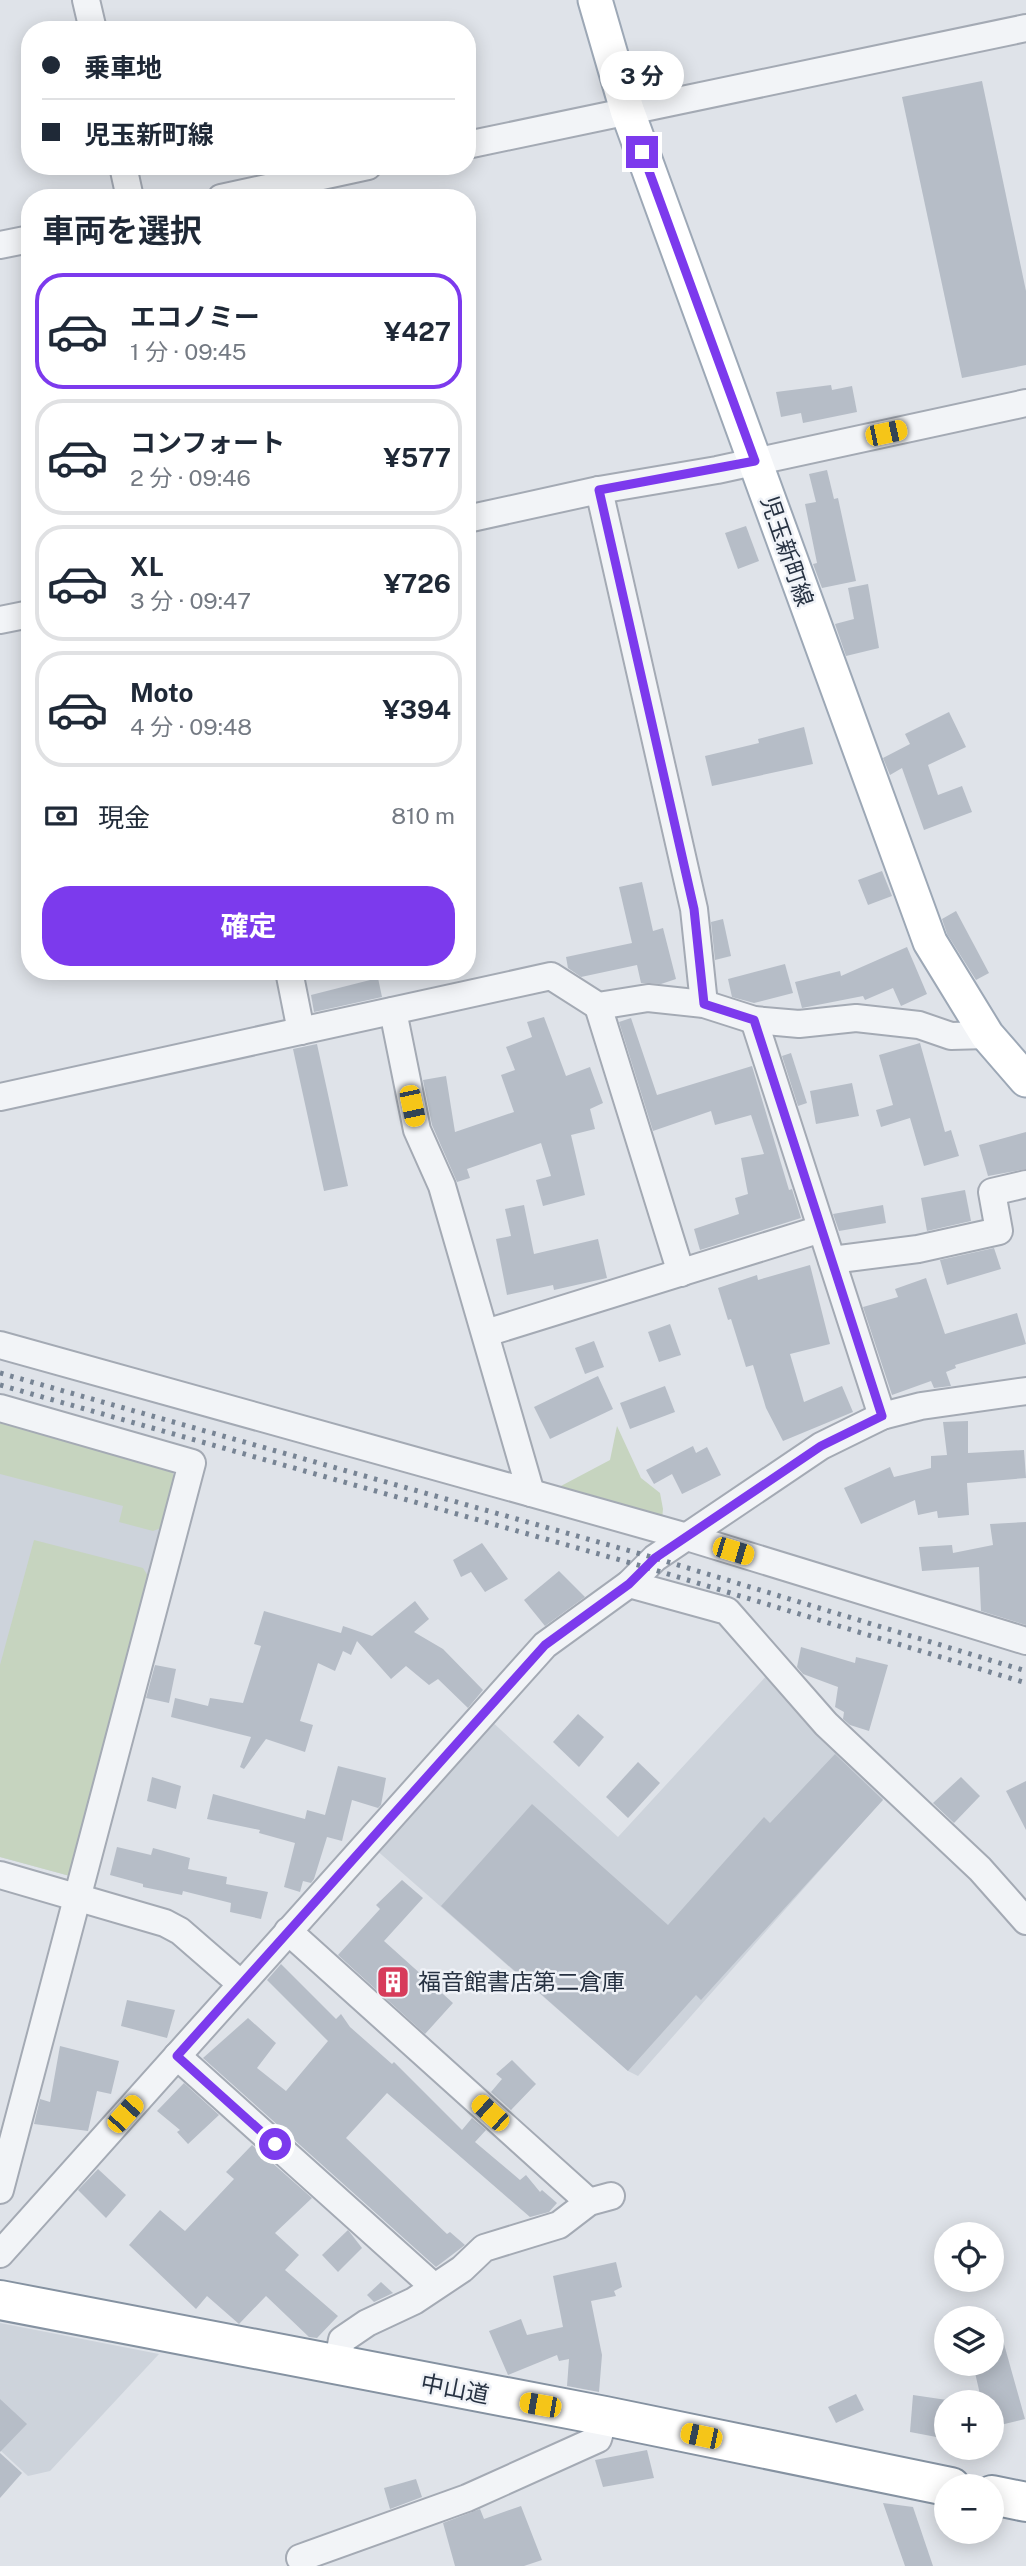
<!DOCTYPE html>
<html lang="ja">
<head>
<meta charset="utf-8">
<style>
	:root { --surface:#fff; --page:#f6f6f7; --text:#1f2937; --muted:#747a83; --line:#e0e1e3; --accent:#7c3aed }
	body { margin:0; font-family:"Public Sans","Noto Sans JP",sans-serif; background:var(--page); color:var(--text); height:100vh; display:flex; flex-direction:column; font-size:26px; white-space:nowrap }
	* { box-sizing:border-box; margin:0 }
	p { font-size:23px; color:var(--muted) }
	.icon { flex:none; width:38px; height:38px; fill:none; stroke:currentColor; stroke-width:2; stroke-linecap:round; stroke-linejoin:round }
	.map { position:relative; flex:1; overflow:hidden }
	.drawer { position:absolute; left:21px; top:189px; width:455px; height:791px; display:flex; flex-direction:column; background:var(--surface); border-radius:28px; box-shadow:0 4px 18px #0003 }
	.drawer>* { flex:none }
	.hud { position:absolute; left:21px; top:21px; width:455px; height:154px; border-radius:28px; box-shadow:0 4px 18px #0003; display:grid; align-content:center; height:154px; padding:0 21px; background:var(--surface) }
	.controls { position:absolute; left:934px; top:2222px; display:grid; gap:14px }
	.controls a { display:grid; place-items:center; width:70px; height:70px; border-radius:50%; background:var(--surface); box-shadow:0 4px 18px #0003; font-size:35px }
	.end { position:absolute; width:32px; height:32px; margin:-16px; border:9px solid #7c3aed; background:#fff; box-shadow:0 0 0 4px #fff }
	.from { border-radius:50% }
	.bubble { position:absolute; height:49px; border-radius:24px; background:var(--surface); box-shadow:0 4px 18px #0003; font-size:23px; font-weight:700; line-height:49px; text-align:center }
	.car { position:absolute; width:21px; height:42px; margin:-21px -10px; border-radius:9px; box-shadow:0 0 5px 2px #0007; background:linear-gradient(#f5c518 24%,#345 0 40%,#f5c518 0 76%,#345 0 86%,#f5c518 0) }
	.hud b { display:flex; align-items:center; gap:24px; height:66px; font-size:26px }
	.hud b+b { border-top:2px solid var(--line) }
	.hud i { width:18px; height:18px; background:var(--text) }
	ul { padding:0; list-style:none }
	li { display:flex; align-items:center; gap:21px; height:116px; margin:0 14px 10px; padding:0 7px; border:4px solid var(--line); border-radius:28px }
	li div { flex:1 }
	li b { display:block; font-size:26px }
	li em { font-style:normal; font-weight:700 }
	li.on { border-color:var(--accent) }
	li>.icon { width:63px; height:63px; stroke-width:1.5 }
	h2 { padding:0 21px; font-size:32px; line-height:84px }
	.pay { display:flex; align-items:center; gap:18px; height:77px; padding:0 21px; font-size:26px }
	.pay p { margin-inline-start:auto }
	.primary-button { display:flex; gap:14px; margin-top:auto; padding:14px 21px }
	.primary-button a { flex:1; height:80px; border-radius:28px; background:var(--accent); color:#fff; font-size:28px; font-weight:700; line-height:80px; text-align:center }
	.map>svg:first-child { display:block }
</style>
</head>
<body>
<div class="map">
<svg width="1026" height="2566" viewBox="0 0 1026 2566">
	<rect width="100%" height="100%" fill="#dfe3e9"/>
	<g fill="#cdd3db">
		<path d="M0 1418 175 1477 70 1876 0 1857Z"/>
		<path d="M769 1673 883 1784 884 1798 638 2076 628 2071 374 1848 489 1719 618 1837Z"/>
		<path d="M0 2323 159 2354 50 2471 28 2476 0 2450Z"/>
	</g>
	<g fill="#c6d4bf">
		<path d="M0 1418 168 1465 175 1477 161 1528 153 1531 119 1522 123 1506 0 1474Z"/>
		<path d="M617 1426 641 1478 660 1493 663 1509 661 1530 542 1496 610 1460Z"/>
		<path d="M34 1540 143 1568 148 1576 70 1876 0 1857V1665Z"/>
	</g>
	<g fill="#b6bdc7">
		<path d="M982 81 1026 291V365L962 378 902 97Z"/>
		<path d="M831 385 832 390 852 386 857 412 803 423 801 413 781 417 776 392Z"/>
		<path d="M827 470 834 499 838 498 856 581 822 588 813 564 817 563 805 504 816 502 809 474Z"/>
		<path d="M746 526 759 561 738 569 725 533Z"/>
		<path d="M868 584 879 648 846 656 835 624 854 619 848 588Z"/>
		<path d="M949 712 966 747 928 765 938 795 962 786 972 812 924 830 902 768 890 775 883 758 910 744 905 734Z"/>
		<path d="M804 727 813 764 712 786 705 756 759 743 758 739Z"/>
		<path d="M882 871 892 896 868 905 858 880Z"/>
		<path d="M642 882 653 931 663 928 676 979 661 984 641 983 637 965 581 977 568 968 566 957 632 943 619 887Z"/>
		<path d="M956 911 989 973 976 980 947 934 942 919Z"/>
		<path d="M723 919 731 956 715 960 711 922Z"/>
		<path d="M907 947 927 994 901 1006 893 988 865 1000 863 996 802 1008 795 982 840 971 841 976Z"/>
		<path d="M785 964 793 993 754 1003 732 997 728 979Z"/>
		<path d="M378 978 382 997 314 1012 311 995Z"/>
		<path d="M544 1017 566 1076 590 1067 603 1103 590 1109 595 1129 571 1135 585 1195 543 1206 536 1180 551 1176 541 1143 467 1169 470 1178 457 1182 432 1125 423 1080 446 1076 455 1132 514 1112 501 1075 515 1070 506 1047 532 1037 527 1022Z"/>
		<path d="M631 1018 657 1095 752 1066 789 1190 792 1189 801 1218 700 1250 694 1229 739 1214 735 1198 748 1194 741 1158 764 1154 751 1115 715 1125 711 1111 653 1131 619 1022Z"/>
		<path d="M920 1043 945 1132 951 1130 959 1156 924 1166 910 1118 881 1127 876 1110 893 1105 879 1055Z"/>
		<path d="M317 1044 348 1186 324 1191 293 1049Z"/>
		<path d="M791 1053 807 1103 798 1106 782 1056Z"/>
		<path d="M852 1083 859 1116 816 1124 810 1091Z"/>
		<path d="M1026 1132V1169L988 1176 979 1145Z"/>
		<path d="M965 1190 971 1221 927 1231 921 1198Z"/>
		<path d="M524 1205 534 1254 598 1239 607 1278 554 1290 553 1285 507 1295 496 1239 511 1236 505 1209Z"/>
		<path d="M883 1205 886 1223 839 1231 833 1214Z"/>
		<path d="M994 1248 1001 1269 947 1285 940 1260Z"/>
		<path d="M810 1265 830 1344 790 1354 804 1402 842 1386 853 1412 783 1441 766 1408 753 1365 746 1367 731 1319 728 1320 718 1288 757 1275 758 1280Z"/>
		<path d="M926 1278 945 1334 1017 1313 1026 1344 955 1365 956 1368 946 1372 951 1386 934 1388 931 1381 892 1395 863 1307 898 1297 895 1289Z"/>
		<path d="M670 1324 681 1355 659 1362 648 1332Z"/>
		<path d="M594 1341 604 1367 585 1374 575 1348Z"/>
		<path d="M598 1376 613 1409 550 1439 534 1407Z"/>
		<path d="M665 1386 675 1412 630 1429 620 1403Z"/>
		<path d="M968 1421V1453L1024 1450 1026 1478 967 1483 969 1515 938 1518 937 1511 918 1515 915 1500 861 1524 844 1488 890 1467 894 1477 931 1468V1456L947 1455 943 1422Z"/>
		<path d="M693 1446 696 1453 707 1447 721 1475 682 1494 672 1474 654 1484 646 1470Z"/>
		<path d="M1026 1522V1625L981 1611 979 1567 922 1571 919 1547 952 1545 953 1553 993 1545 990 1524Z"/>
		<path d="M482 1543 508 1579 485 1592 471 1572 461 1577 453 1560Z"/>
		<path d="M559 1571 585 1597 545 1626 524 1600Z"/>
		<path d="M415 1601 429 1619 414 1632 443 1649 483 1690 468 1708 438 1679 429 1685 406 1666 391 1679 357 1641 351 1655 343 1651 335 1671 318 1663 300 1721 313 1725 305 1752 266 1739 244 1769 240 1767 251 1737 171 1717 175 1698 208 1706 210 1698 243 1703 261 1646 254 1644 264 1611 341 1633 343 1626 372 1636Z"/>
		<path d="M801 1647 855 1663 856 1657 888 1665 869 1731 850 1725 843 1719 844 1712 835 1707 838 1687 803 1674 797 1667Z"/>
		<path d="M155 1665 176 1669 169 1703 146 1698Z"/>
		<path d="M578 1714 604 1737 579 1767 553 1742Z"/>
		<path d="M835 1754 883 1800 701 2000 696 1995 628 2071 441 1906 532 1804 668 1925 764 1817 770 1823Z"/>
		<path d="M638 1762 660 1783 628 1818 606 1797Z"/>
		<path d="M338 1766 386 1778 381 1805 378 1808 352 1800 342 1841 327 1837 314 1879 311 1883 303 1881 300 1892 284 1887 295 1843 259 1833 260 1830 207 1819 213 1794 305 1819 307 1810 325 1815Z"/>
		<path d="M152 1777 181 1786 176 1809 147 1801Z"/>
		<path d="M961 1777 980 1796 954 1823 933 1803Z"/>
		<path d="M1026 1781V1830L1006 1791Z"/>
		<path d="M117 1847 151 1855 153 1848 190 1858 188 1869 227 1877 226 1884 268 1892 261 1919 230 1912 231 1903 183 1891 182 1895 143 1887V1884L110 1875Z"/>
		<path d="M402 1880 423 1898 384 1941 453 2003 425 2034 338 1955 380 1909 376 1905Z"/>
		<path d="M281 1964 336 2019 341 2014 350 2027 392 2064 394 2062 462 2130 472 2118 486 2130 475 2142 520 2180 526 2175 540 2192 542 2190 557 2203 549 2212 530 2217 387 2093 346 2138 447 2234 450 2232 465 2245 436 2267 203 2058 248 2018 276 2043 257 2068 286 2091 328 2041 267 1980Z"/>
		<path d="M127 2000 175 2010 167 2038 121 2026Z"/>
		<path d="M60 2046 119 2061 111 2094 97 2091 88 2131 34 2124 40 2099 50 2102Z"/>
		<path d="M512 2060 536 2084 511 2110 491 2092 502 2079 496 2074Z"/>
		<path d="M184 2083 219 2115 188 2144 177 2132 180 2130 157 2111Z"/>
		<path d="M252 2145 312 2198 275 2233 299 2255 285 2270 338 2316 317 2338 309 2337 266 2296 239 2324 207 2296 196 2309 129 2245 160 2210 185 2231 234 2179 226 2172Z"/>
		<path d="M98 2169 126 2195 106 2218 78 2190Z"/>
		<path d="M348 2230 362 2248 338 2272 322 2255Z"/>
		<path d="M616 2262 622 2287 614 2291 616 2296 591 2301 602 2355 599 2392 567 2386 569 2359 559 2361 557 2355 508 2375 489 2331 521 2319 527 2335 563 2327 553 2276Z"/>
		<path d="M381 2282 393 2293 374 2302 367 2295Z"/>
		<path d="M992 2319H997L1025 2419 992 2427V2403H982L973 2364H992Z"/>
		<path d="M856 2394 864 2410 836 2423 828 2407Z"/>
		<path d="M913 2395 947 2400V2439L910 2432Z"/>
		<path d="M0 2399 27 2424 0 2452Z"/>
		<path d="M647 2450 654 2478 603 2487 595 2460Z"/>
		<path d="M0 2453 22 2473 0 2498Z"/>
		<path d="M416 2479 422 2497 390 2509 384 2488Z"/>
		<path d="M883 2503 913 2507 933 2566H905Z"/>
		<path d="M521 2506 542 2560 524 2566H455L443 2523 480 2509 484 2519Z"/>
	</g>
	<g fill="none" stroke-linecap="round" stroke-linejoin="round">
		<defs>
			<g id="minor">
				<path d="M86 0 93 30"/>
				<path d="M467 145 1026 28"/>
				<path d="M123 166 130 198"/>
				<path d="M221 198 368 166"/>
				<path d="M0 245 30 239"/>
				<path d="M599 490 694 909 704 1004"/>
				<path d="M467 519 599 490 717 470 1026 403"/>
				<path d="M0 620 30 614"/>
				<path d="M289 971 301 1031"/>
				<path d="M598 1006 681 1273"/>
				<path d="M754 1020 882 1416"/>
				<path d="M0 1097 551 976 598 1006 648 998 704 1004 754 1020 799 1024 856 1018 919 1025 951 1036 987 1035"/>
				<path d="M832 1260 918 1249 999 1231 992 1192 1026 1184"/>
				<path d="M486 1333 821 1229"/>
				<path d="M0 1345 531 1493 442 1186 417 1130 393 1011"/>
				<path d="M0 1408 192 1463 0 2190"/>
				<path d="M531 1493 687 1537 1026 1641"/>
				<path d="M629 1584 727 1611 826 1724 980 1869 1026 1921"/>
				<path d="M0 1875 165 1923 180 1931 241 1984"/>
				<path d="M288 1931 589 2202"/>
				<path d="M177 2056 433 2286"/>
				<path d="M0 2254 545 1645 629 1584 655 1558 821 1446 882 1416 921 1406 1026 1391"/>
				<path d="M337 2365 342 2340 367 2323 414 2301 462 2269 484 2248 559 2225 589 2202 611 2196"/>
				<path d="M300 2558 467 2498 598 2439 605 2416"/>
			</g>
			<path id="major" d="M595 0 627 110 930 942 987 1035 1026 1080"/>
			<g id="highway">
				<path d="M0 2300 605 2416 951 2487"/>
				<path d="M992 2495 1026 2502"/>
			</g>
		</defs>
		<use href="#minor" stroke="#a4aab4" stroke-width="30"/>
		<use href="#major" stroke="#9da8b6" stroke-width="37"/>
		<use href="#highway" stroke="#8592a1" stroke-width="42"/>
		<use href="#minor" stroke="#f2f4f7" stroke-width="26"/>
		<use href="#major" stroke="#fff" stroke-width="33"/>
		<use href="#highway" stroke="#fff" stroke-width="38"/>
		<g stroke="#778494" stroke-width="5" stroke-dasharray="3.5 7" stroke-linecap="butt">
			<path d="M0 1373 655 1558 1026 1671"/>
			<path d="M0 1385 645 1567 1026 1683"/>
		</g>
	</g>
	<g fill="none" stroke-linecap="round" stroke-linejoin="round">
		<path stroke="#7c3aed" stroke-width="9" d="M275 2144 177 2056 545 1645 629 1584 655 1558 821 1446 882 1416 754 1020 704 1004 694 909 599 490 755 461 642 152"/>
	</g>
	<defs>
		<symbol id="building-square" viewBox="-11 -11 22 22"><rect x="-9" y="-9" width="18" height="18" rx="4" fill="#d73b5a" stroke="#eff2f7"/><path d="M-4-6H4V6H1V3H-1V6H-4ZM-2.5-4.3h1.7v1.8h-1.7ZM.8-4.3h1.7v1.8H.8ZM-2.5-1h1.7V.8h-1.7ZM.8-1h1.7V.8H.8Z" fill="#fff"/></symbol>
	</defs>
	<g fill-rule="evenodd">
		<use href="#building-square" x="374" y="1963" width="38" height="38"/>
	</g>
	<g text-anchor="middle" stroke-width="5" stroke-linejoin="round" paint-order="stroke">
		<g font-size="23" fill="#273242" stroke="#eff2f7">
			<text transform="translate(787 551) rotate(71)" y="8">児玉新町線</text>
			<text transform="translate(455 2389) rotate(11)" y="8">中山道</text>
		</g>
		<g font-size="23" fill="#273242" stroke="#eff2f7" text-anchor="start">
			<text x="418" y="1990">福音館書店第二倉庫</text>
		</g>
	</g>
</svg>
<div class="controls">
<a><svg class="icon" aria-label="locate" viewBox="0 0 24 24"><circle cx="12" cy="12" r="6"/><path d="M12 2v4M12 18v4M2 12h4M18 12h4"/></svg></a>
<a><svg class="icon" aria-label="layers" viewBox="0 0 24 24"><path d="M12 4l9 5-9 5-9-5zM3 14l9 5 9-5"/></svg></a>
<a>+</a>
<a>−</a>
</div>
<i class="end from" style="left:275px;top:2144px"></i>
<i class="end" style="left:642px;top:152px"></i>
<div class="bubble" style="left:600px;top:51px;width:84px">3 分</div>
<i class="car" style="left:886px;top:433px;rotate:78deg"></i>
<i class="car" style="left:412px;top:1106px;rotate:168deg"></i>
<i class="car" style="left:733px;top:1551px;rotate:107deg"></i>
<i class="car" style="left:490px;top:2113px;rotate:312deg"></i>
<i class="car" style="left:125px;top:2114px;rotate:42deg"></i>
<i class="car" style="left:540px;top:2405px;rotate:280deg"></i>
<i class="car" style="left:701px;top:2436px;rotate:282deg"></i>
<div class="hud">
<b><i class="from"></i>乗車地</b>
<b><i></i>児玉新町線</b>
</div>
<section class="drawer">
<h2>車両を選択</h2>
<ul>
<li class="on"><svg class="icon" aria-label="car" viewBox="0 0 24 24"><path d="M5 17H2v-5l4-1 3-4h7l3 4 3 1v5h-3M9 17h6M6 11h13"/><circle cx="7" cy="17" r="2"/><circle cx="17" cy="17" r="2"/></svg><div><b>エコノミー</b><p>1 分 · 09:45</p></div><em>¥427</em></li>
<li><svg class="icon" aria-label="car" viewBox="0 0 24 24"><path d="M5 17H2v-5l4-1 3-4h7l3 4 3 1v5h-3M9 17h6M6 11h13"/><circle cx="7" cy="17" r="2"/><circle cx="17" cy="17" r="2"/></svg><div><b>コンフォート</b><p>2 分 · 09:46</p></div><em>¥577</em></li>
<li><svg class="icon" aria-label="car" viewBox="0 0 24 24"><path d="M5 17H2v-5l4-1 3-4h7l3 4 3 1v5h-3M9 17h6M6 11h13"/><circle cx="7" cy="17" r="2"/><circle cx="17" cy="17" r="2"/></svg><div><b>XL</b><p>3 分 · 09:47</p></div><em>¥726</em></li>
<li><svg class="icon" aria-label="car" viewBox="0 0 24 24"><path d="M5 17H2v-5l4-1 3-4h7l3 4 3 1v5h-3M9 17h6M6 11h13"/><circle cx="7" cy="17" r="2"/><circle cx="17" cy="17" r="2"/></svg><div><b>Moto</b><p>4 分 · 09:48</p></div><em>¥394</em></li>
</ul>
<div class="pay"><svg class="icon" aria-label="cash" viewBox="0 0 24 24"><path d="M3 7h18v10H3z"/><circle cx="12" cy="12" r="2"/></svg>現金<p>810 m</p></div>
<div class="primary-button"><a>確定</a></div>
</section>
</div>
</body>
</html>
